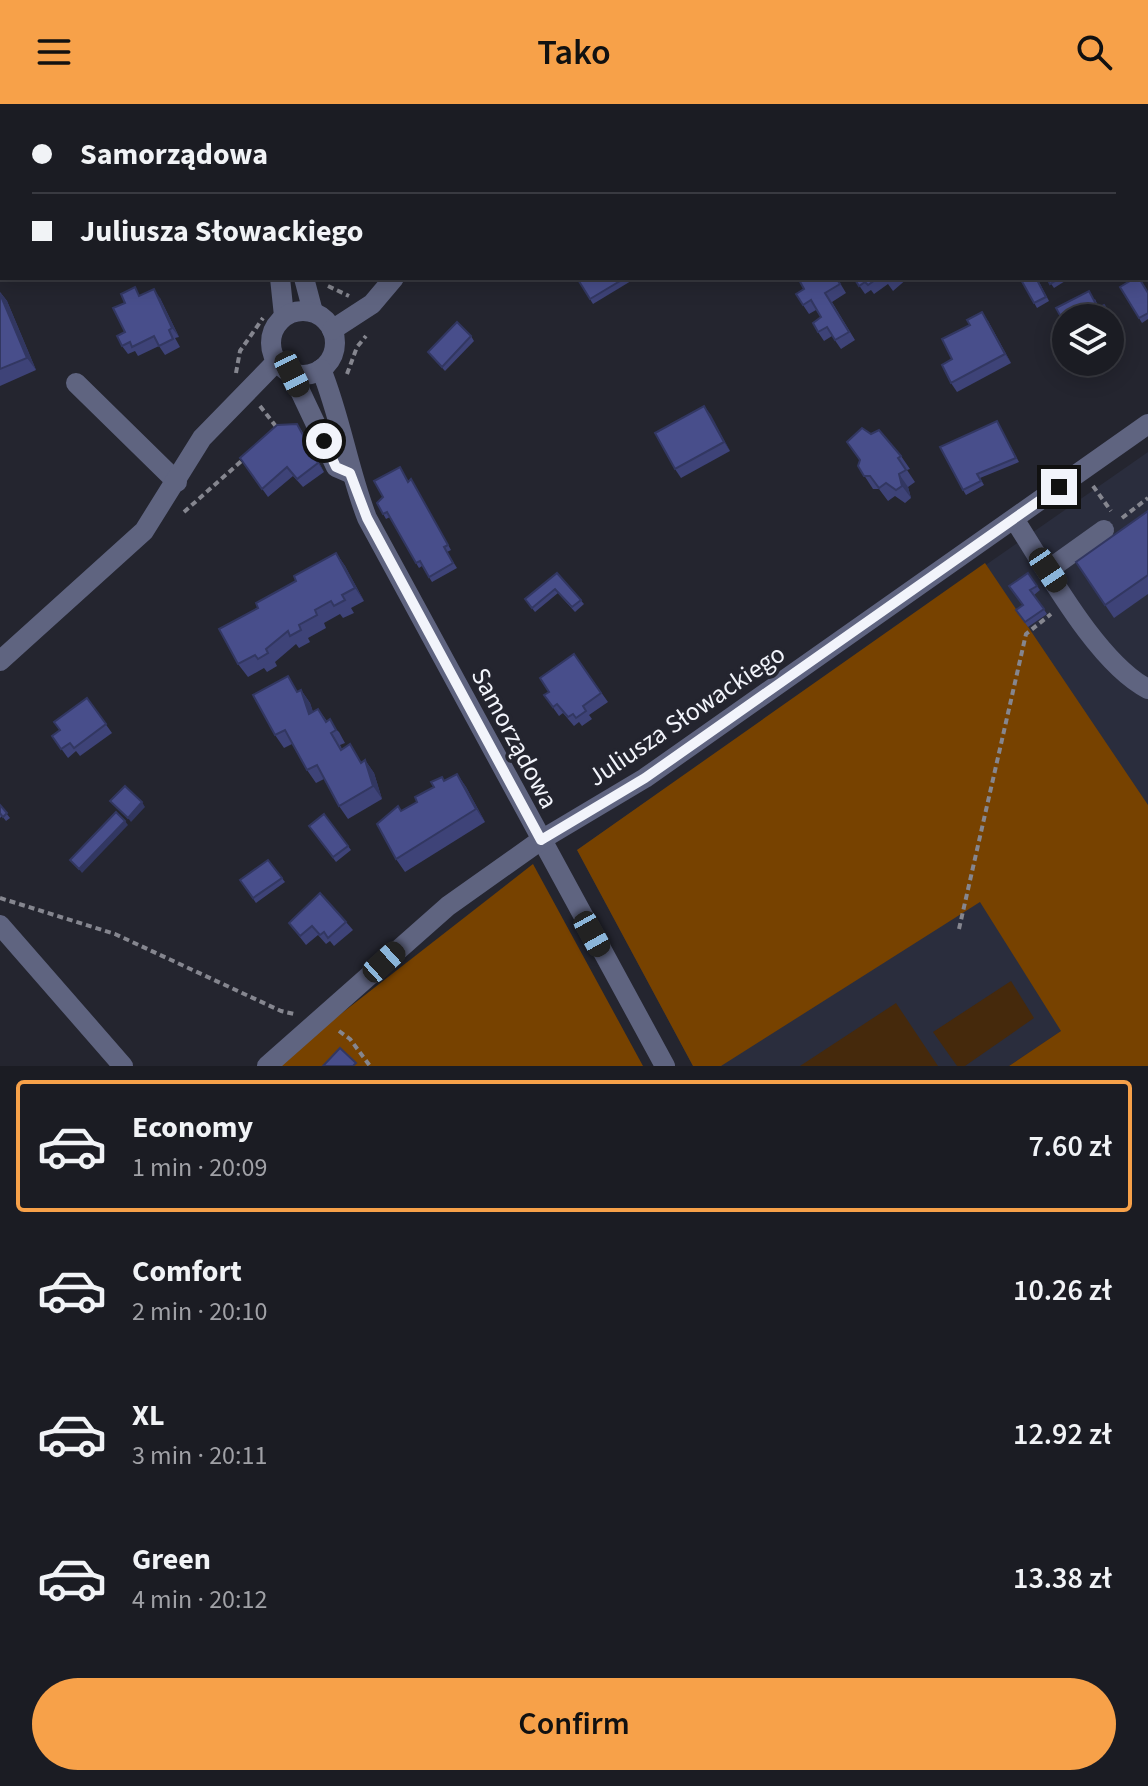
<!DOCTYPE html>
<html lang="en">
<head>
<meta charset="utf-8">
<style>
	:root { --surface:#1b1c23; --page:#282930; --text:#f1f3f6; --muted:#a0a1a6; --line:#393a41; --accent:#f7a149 }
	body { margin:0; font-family:"Source Sans 3",sans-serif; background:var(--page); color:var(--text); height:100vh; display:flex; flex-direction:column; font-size:30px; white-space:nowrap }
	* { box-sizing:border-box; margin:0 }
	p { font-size:26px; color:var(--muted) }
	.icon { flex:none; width:44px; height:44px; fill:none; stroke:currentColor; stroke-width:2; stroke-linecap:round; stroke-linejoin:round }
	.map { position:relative; height:962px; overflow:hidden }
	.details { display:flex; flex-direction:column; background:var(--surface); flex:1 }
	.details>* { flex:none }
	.hud { position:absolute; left:0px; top:0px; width:1148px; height:176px; box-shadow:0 4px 20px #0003,0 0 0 2px var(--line); display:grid; align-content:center; height:176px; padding:0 32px; background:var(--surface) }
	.fabs { position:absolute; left:1052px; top:200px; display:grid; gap:16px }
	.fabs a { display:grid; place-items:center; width:72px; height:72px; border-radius:50%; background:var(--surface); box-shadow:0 4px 20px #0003,0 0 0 2px var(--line); font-size:40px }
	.end { position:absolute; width:36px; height:36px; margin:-18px; border:10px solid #f2f4fb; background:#111; box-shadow:0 0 0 4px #111 }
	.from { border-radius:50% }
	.car { position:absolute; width:24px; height:48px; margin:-24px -12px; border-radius:10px; box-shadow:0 0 6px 2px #0007; background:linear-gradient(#222 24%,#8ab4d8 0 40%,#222 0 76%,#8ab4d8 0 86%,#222 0) }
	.hud b { display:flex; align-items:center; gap:28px; height:76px; font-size:30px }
	.hud b+b { border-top:2px solid var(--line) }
	.hud i { width:20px; height:20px; background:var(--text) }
	ul { padding:14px 0 0; list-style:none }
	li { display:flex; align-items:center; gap:24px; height:132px; margin:0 16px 12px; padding:0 16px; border:4px solid transparent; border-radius:8px }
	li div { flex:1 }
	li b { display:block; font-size:30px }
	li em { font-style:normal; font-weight:600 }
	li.active { border-color:var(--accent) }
	li>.icon { width:72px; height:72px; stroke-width:1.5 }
	.primary-button { display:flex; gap:16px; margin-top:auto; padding:16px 32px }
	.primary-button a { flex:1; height:92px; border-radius:48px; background:var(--accent); color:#111; font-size:32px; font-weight:600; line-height:92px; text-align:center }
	header { display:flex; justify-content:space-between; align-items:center; height:104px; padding:0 32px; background:var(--accent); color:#111; font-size:36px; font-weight:600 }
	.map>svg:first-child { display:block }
</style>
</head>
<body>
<header><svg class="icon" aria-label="menu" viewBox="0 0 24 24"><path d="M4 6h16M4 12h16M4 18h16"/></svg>Tako<svg class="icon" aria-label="search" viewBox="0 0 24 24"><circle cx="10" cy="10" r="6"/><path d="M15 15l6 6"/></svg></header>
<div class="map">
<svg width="1148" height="962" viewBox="0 0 1148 962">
	<rect width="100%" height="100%" fill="#24252f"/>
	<path fill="#2a2d3d" d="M1148 348V869L1009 962H693L577 746Z"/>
	<g fill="#45290c">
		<path d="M1011 877 1034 914 965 962H957L933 928Z"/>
		<path d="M896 899 938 962H800Z"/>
	</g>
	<g fill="#774200">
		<path d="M985 459 1148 701V962H1009L1061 927 980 798 721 962H693L577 746Z"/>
		<path d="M533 760 643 962H274Z"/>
	</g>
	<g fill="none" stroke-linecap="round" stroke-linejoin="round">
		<g stroke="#85868f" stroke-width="4" stroke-dasharray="6 4" stroke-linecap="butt">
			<path d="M408 2V0"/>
			<path d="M328 182 349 192"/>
			<path d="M236 269 240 247 263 214"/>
			<path d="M347 270 357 243 366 232"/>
			<path d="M260 302 278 325"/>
			<path d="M1093 382 1111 407"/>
			<path d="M184 408 246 353"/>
			<path d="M1122 414 1148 394"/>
			<path d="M0 794 115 830 281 907 294 910"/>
			<path d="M959 825 1026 530 1051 510"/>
			<path d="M339 927 350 935 370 962"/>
		</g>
		<g stroke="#5f6480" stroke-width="20">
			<path d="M289 2V0"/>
			<path d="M537 2 539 0"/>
			<path d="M280 174 284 212"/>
			<path d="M304 174 313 208"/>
			<circle cx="303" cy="239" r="32"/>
			<path d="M332 226 372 200 394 174"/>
			<path d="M321 265C341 314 348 365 367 414L665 962"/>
			<path d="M292 270 336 363 350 369"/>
			<path d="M76 279 177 378"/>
			<path d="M1014 415C1046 464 1097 559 1148 585"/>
			<path d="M1048 466 1104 426"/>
			<path d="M0 557 144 427 202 334 276 258"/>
			<path d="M0 821 123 962"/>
			<path d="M267 962 448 802 541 736 645 674 1148 320"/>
		</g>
	</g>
	<g fill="#3e4378">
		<path d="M577 174H629L631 177 593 200Z"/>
		<path d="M837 174 846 189 832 198 855 236 841 245 832 232 824 237 818 228 821 213 816 206 809 210 803 201Z"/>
		<path d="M854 174H908L893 187 888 180 874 190 871 186 865 190Z"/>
		<path d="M1020 174H1037L1049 197 1037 204Z"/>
		<path d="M1047 174H1070L1054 184Z"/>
		<path d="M1120 183 1148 188V215L1142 219Z"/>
		<path d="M0 188 7 197 36 266 0 282Z"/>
		<path d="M140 191 160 194 179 233 175 234 180 243 165 251 159 242 138 252 135 247 128 250 122 242 125 228Z"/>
		<path d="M1095 195 1099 204 1104 201 1116 220 1110 223 1120 241 1110 247V214H1066Z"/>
		<path d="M988 217 1011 259 957 288 951 279 952 255Z"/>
		<path d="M471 232 474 237 445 267 428 248Z"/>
		<path d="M704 302 730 347 681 374 675 365Z"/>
		<path d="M997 317 1019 358 980 374 984 381 966 391 963 386Z"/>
		<path d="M297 320 303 329 324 368 303 383 293 372 268 393 240 354Z"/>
		<path d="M901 352 910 365 907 366 915 378 908 383 911 394 905 399 895 392 888 397 879 385H873L858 362Z"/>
		<path d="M408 377 414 380 451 446 447 448 457 464 432 478 422 462 419 464 416 459 390 413 386 415 377 399 383 393Z"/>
		<path d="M1148 407V490L1114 514 1076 458Z"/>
		<path d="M336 449 345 462 364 497 351 504 354 509 343 514 340 510 324 519 326 524 308 534 310 538 299 544 296 540 275 558 277 562 267 568 264 564 248 573 238 560 258 504Z"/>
		<path d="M557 469 584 500 575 508 558 489 535 508 525 495Z"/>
		<path d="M1028 469 1040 486 1034 491 1047 510 1028 523 1016 506 1023 501Z"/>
		<path d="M574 550 608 598 589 611 592 615 582 622 579 618 574 622 563 609 559 612 544 591 549 588Z"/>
		<path d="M301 586 310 599 313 608 318 605 327 617 339 628 345 639 340 641 342 645 362 658 365 656 374 669 382 695 348 715 339 702 324 675 316 679 307 666 292 640 284 644 275 631 298 588Z"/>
		<path d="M87 594 112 629 80 652 76 647 68 654 52 632 60 626Z"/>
		<path d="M457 670 466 683 485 718 405 768 396 755 401 707 417 698 434 683Z"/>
		<path d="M0 701 10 714 6 717 2 712 0 714Z"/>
		<path d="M324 710 351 746 336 758 309 722Z"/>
		<path d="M268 756 285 778 256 799 240 776Z"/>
		<path d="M346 818 353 826 334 842 330 837 326 840 318 831 306 841 289 819Z"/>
	</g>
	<g fill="#323761">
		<path d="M154 185 160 194 179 233 172 224Z"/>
		<path d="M0 188 7 197 36 266 27 254Z"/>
		<path d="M982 208 988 217 1011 259 1005 250Z"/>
		<path d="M704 302 711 311 730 347 724 338Z"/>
		<path d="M297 320 303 329 324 368 318 359Z"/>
		<path d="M899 370 908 383 911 394 902 382Z"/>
		<path d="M336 449 345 462 364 497 355 484Z"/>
		<path d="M301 586 310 599 318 623 309 610Z"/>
		<path d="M365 656 374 669 382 695 373 682Z"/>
		<path d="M457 670 466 683 485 718 476 705Z"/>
		<path d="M142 698 145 703 131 718 128 714Z"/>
		<path d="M125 717 128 721 82 769 79 765Z"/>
	</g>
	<g fill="#484e8b" stroke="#323761" stroke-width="2">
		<path d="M81 0H103L104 2H82Z"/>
		<rect x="325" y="0" width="51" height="2"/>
		<path d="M681 0H725L722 2H682Z"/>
		<path d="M961 0H997L998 2H962Z"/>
		<path d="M0 78 2 82V101L0 102Z"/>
		<path d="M1148 128V173L1146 170V129Z"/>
		<path d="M577 174H625L590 195Z"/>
		<path d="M798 174H836L840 180 825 189 849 228 835 236 827 223 818 228 813 219 821 213 811 196 803 201 796 190 804 185Z"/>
		<path d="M854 174H878L868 181 865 178 859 182Z"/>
		<path d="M1020 174H1036L1046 193 1034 199Z"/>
		<path d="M1047 174H1060L1050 180Z"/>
		<path d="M1135 174H1139L1148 189V209L1139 214 1120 183Z"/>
		<path d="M135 183 139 192 154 185 172 224 169 226 173 235 159 242 154 232 132 243 130 238 122 242 117 232 125 228 113 204 125 199 121 190Z"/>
		<path d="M1089 187 1098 204 1104 201 1110 211 1105 214H1066V222L1056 204Z"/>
		<path d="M0 190 27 254 0 265Z"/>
		<path d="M982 208 1005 250 951 279 942 261 952 255 942 235 970 221 967 216Z"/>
		<path d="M457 218 471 232 442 263 428 248Z"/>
		<path d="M704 302 724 338 675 365 655 329Z"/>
		<path d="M997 317 1016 354 977 370 981 377 963 386 940 343Z"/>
		<path d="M297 320 318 359 297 375 287 363 262 385 240 354 277 321Z"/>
		<path d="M862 324 871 330 879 326 901 352 898 354 906 366 899 370 902 382 896 386 886 379 879 384 870 372H864L858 362 860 356 847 338Z"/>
		<path d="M400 363 408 378 411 375 448 441 444 443 453 459 429 473 420 457 416 459 387 408 383 410 377 399 383 393 374 377Z"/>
		<path d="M1148 407V471L1105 501 1076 458Z"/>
		<path d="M336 449 355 484 342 491 345 496 334 502 331 497 315 506 317 511 299 521 301 526 290 532 288 527 266 545 268 549 258 555 255 551 238 560 219 525 258 504 256 499 296 477 294 472Z"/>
		<path d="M557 469 581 496 572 503 555 485 532 504 525 495Z"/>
		<path d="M1028 469 1037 482 1030 486 1044 505 1025 518 1016 506 1023 501 1009 482Z"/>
		<path d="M574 550 601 589 583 602 586 607 576 614 573 610 568 613 557 600 553 603 544 591 549 588 540 574Z"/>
		<path d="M288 572 297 588 301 586 309 610 318 605 326 618 330 615 336 626 331 629 341 646 350 640 361 659 365 656 373 682 339 702 317 661 307 666 285 626 275 631 253 591Z"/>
		<path d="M87 594 106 620 74 644 70 639 61 645 52 632 60 626 54 618Z"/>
		<path d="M457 670 476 705 396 755 377 720 398 702 401 707 417 698 415 693 434 683 431 678 442 673 444 677Z"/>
		<path d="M125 682 142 698 128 714 110 697Z"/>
		<path d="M0 701 7 709 3 713 0 709Z"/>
		<path d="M116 708 125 717 79 765 70 756Z"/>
		<path d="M324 710 348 742 333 753 309 722Z"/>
		<path d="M268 756 282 774 253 794 240 776Z"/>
		<path d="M320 789 346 818 328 834 324 828 320 831 312 822 300 832 289 819Z"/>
		<path d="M340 944 356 959 353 962H323Z"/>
	</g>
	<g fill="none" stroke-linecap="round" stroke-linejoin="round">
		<path stroke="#f2f4fb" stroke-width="10" d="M324 337 336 363 350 369 367 414 541 736 645 674 1059 383"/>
	</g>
	<g text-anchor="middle" stroke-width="7" stroke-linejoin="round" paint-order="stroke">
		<g font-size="26" fill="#f2f4fb" stroke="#24252f">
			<text transform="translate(686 611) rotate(-34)" y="9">Juliusza Słowackiego</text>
			<text transform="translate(515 634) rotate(62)" y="9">Samorządowa</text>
		</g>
	</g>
</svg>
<div class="fabs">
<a><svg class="icon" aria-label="layers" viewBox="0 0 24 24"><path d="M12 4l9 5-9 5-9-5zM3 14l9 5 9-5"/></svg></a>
</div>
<i class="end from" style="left:324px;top:337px"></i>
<i class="end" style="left:1059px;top:383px"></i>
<i class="car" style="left:292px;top:270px;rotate:154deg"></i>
<i class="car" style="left:1048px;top:466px;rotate:146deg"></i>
<i class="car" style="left:592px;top:830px;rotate:151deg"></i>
<i class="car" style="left:384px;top:858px;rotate:48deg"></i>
<div class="hud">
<b><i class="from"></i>Samorządowa</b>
<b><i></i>Juliusza Słowackiego</b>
</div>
</div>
<section class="details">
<ul>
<li class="active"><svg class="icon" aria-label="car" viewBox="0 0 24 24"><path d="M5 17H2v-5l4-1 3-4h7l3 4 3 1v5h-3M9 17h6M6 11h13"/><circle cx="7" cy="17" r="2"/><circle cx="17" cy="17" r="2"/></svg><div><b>Economy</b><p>1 min · 20:09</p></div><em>7.60 zł</em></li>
<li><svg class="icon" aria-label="car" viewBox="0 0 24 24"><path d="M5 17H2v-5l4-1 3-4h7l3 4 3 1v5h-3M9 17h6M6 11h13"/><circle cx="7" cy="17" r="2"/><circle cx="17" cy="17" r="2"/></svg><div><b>Comfort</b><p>2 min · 20:10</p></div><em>10.26 zł</em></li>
<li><svg class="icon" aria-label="car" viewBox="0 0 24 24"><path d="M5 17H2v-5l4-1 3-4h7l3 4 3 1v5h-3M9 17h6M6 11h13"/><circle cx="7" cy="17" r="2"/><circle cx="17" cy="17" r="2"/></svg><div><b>XL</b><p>3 min · 20:11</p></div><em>12.92 zł</em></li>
<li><svg class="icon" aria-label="car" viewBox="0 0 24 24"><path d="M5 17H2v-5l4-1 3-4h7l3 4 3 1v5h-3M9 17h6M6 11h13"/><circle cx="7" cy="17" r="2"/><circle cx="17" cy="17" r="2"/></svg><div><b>Green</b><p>4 min · 20:12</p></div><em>13.38 zł</em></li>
</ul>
<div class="primary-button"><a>Confirm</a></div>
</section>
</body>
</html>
